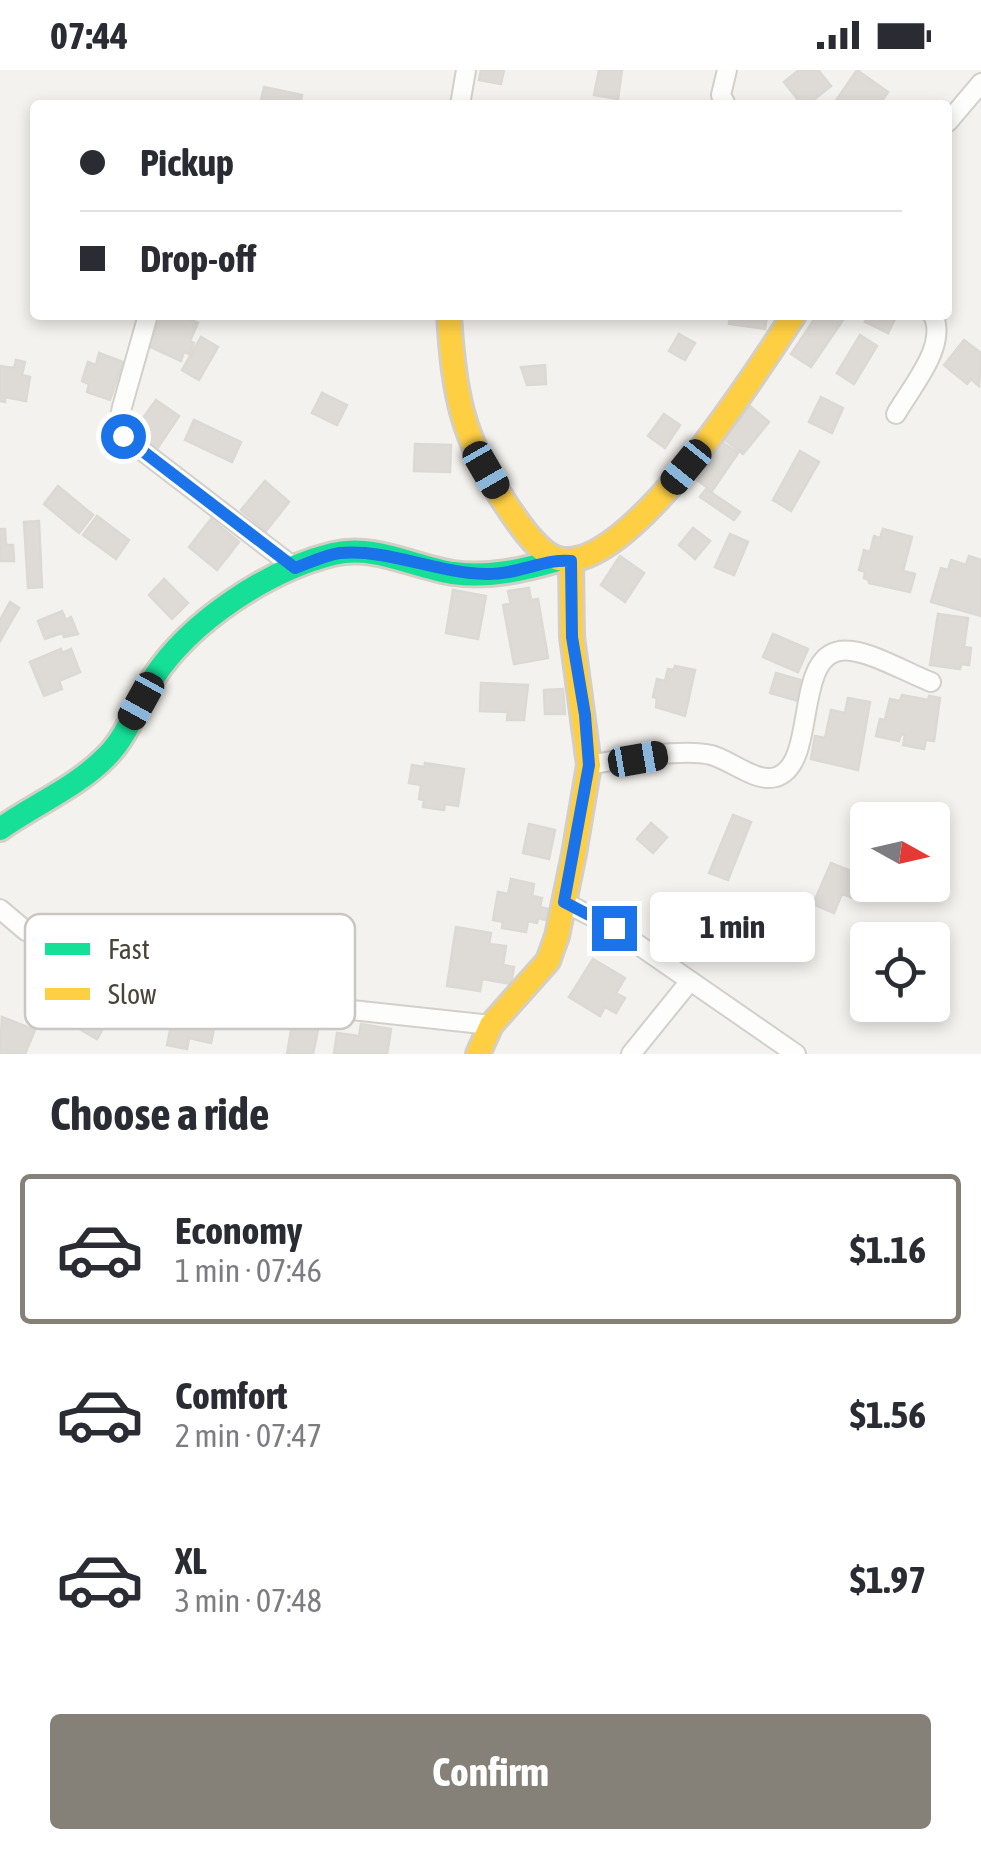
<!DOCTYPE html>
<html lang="en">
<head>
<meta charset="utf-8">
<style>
	:root { --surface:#fff; --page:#f2f2f3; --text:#2b2b33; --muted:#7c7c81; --line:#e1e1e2; --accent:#868178 }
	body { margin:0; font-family:"Asap Condensed",sans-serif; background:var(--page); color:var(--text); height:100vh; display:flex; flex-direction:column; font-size:38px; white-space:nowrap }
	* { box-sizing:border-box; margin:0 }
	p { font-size:32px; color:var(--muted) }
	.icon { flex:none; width:55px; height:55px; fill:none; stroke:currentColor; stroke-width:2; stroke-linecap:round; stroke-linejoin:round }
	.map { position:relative; height:984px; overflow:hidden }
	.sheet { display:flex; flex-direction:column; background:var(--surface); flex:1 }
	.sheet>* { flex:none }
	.banner { position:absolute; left:30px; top:30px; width:922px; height:220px; border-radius:10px; box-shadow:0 5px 15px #0003; display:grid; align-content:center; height:220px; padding:0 50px; background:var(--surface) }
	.needle { width:65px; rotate:98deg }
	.buttons { position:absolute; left:850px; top:732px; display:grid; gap:20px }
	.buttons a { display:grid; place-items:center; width:100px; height:100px; border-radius:10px; background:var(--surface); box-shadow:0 5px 15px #0003; font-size:50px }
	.end { position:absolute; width:45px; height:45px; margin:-22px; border:12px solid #1a73e8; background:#fff; box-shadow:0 0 0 5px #fff }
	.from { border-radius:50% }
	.bubble { position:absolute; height:70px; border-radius:10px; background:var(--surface); box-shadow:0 5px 15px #0003; font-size:32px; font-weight:700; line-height:70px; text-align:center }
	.car { position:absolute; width:30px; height:60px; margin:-30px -15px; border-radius:12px; box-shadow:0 0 8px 2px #0007; background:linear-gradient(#222 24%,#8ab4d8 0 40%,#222 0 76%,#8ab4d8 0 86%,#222 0) }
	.banner b { display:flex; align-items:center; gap:35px; height:95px; font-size:38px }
	.banner b+b { border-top:2px solid var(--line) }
	.banner i { width:25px; height:25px; background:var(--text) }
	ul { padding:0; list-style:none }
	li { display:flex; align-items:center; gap:30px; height:150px; margin:0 20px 15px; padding:0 30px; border:5px solid transparent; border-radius:10px }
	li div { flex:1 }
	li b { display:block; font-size:38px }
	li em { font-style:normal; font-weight:700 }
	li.active { border-color:var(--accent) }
	li>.icon { width:90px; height:90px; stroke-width:1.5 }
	h2 { padding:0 50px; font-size:45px; line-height:120px }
	.button { display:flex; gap:20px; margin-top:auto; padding:20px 50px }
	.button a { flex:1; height:115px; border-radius:10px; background:var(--accent); color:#fff; font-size:40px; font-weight:700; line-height:115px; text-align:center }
	.status { display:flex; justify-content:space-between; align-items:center; height:70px; padding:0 50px; background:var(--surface); direction:ltr }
	.status svg { height:28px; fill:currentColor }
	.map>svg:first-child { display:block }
</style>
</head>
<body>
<div class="status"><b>07:44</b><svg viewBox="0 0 49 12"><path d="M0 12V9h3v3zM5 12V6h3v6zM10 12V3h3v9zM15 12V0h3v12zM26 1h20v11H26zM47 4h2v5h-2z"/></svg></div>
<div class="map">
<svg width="981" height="984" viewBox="0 0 981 984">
	<rect width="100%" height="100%" fill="#f4f2ee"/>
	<g fill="#dedbd6" stroke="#dcd9d4" stroke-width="2.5">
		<path d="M481 0H504L501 14 479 10Z"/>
		<path d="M599 0H622L618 29 594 25Z"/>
		<path d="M799 0H818L831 16 807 35H802L784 12Z"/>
		<path d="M857 0 888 22 879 35H839L835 32Z"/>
		<path d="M264 17 302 25 300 35H260Z"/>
		<path d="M162 245H194L191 250 198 253 190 271 194 273 189 284 184 282 181 291 148 276Z"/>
		<path d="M730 245H767L765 259 729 254Z"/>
		<path d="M817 245 845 247 811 297 791 284Z"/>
		<path d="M868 245H897L888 263 865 252Z"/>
		<path d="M679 264 695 273 685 290 669 281Z"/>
		<path d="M860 265 877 276 854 314 837 303Z"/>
		<path d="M201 267 218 277 199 310 182 300Z"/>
		<path d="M964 270 981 283 979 316 971 309 967 314 944 295Z"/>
		<path d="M99 283 123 292 110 330 87 322 89 314 82 311 88 292 96 295Z"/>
		<path d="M16 290 25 292 22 305 30 307 26 331 5 327V332L0 331V296L14 298Z"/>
		<path d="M545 295 546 314 527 315 521 297Z"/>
		<path d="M322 323 347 335 337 355 312 343Z"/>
		<path d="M821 327 843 338 832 363 809 352Z"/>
		<path d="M156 330 179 346 155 382 131 365Z"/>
		<path d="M750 336 769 352 743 384 724 369Z"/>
		<path d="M664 344 680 355 665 378 648 366Z"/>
		<path d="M194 350 241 372 232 392 185 370Z"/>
		<path d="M722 372 738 383 712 421 697 410Z"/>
		<path d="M415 374 451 375 450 402 414 401Z"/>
		<path d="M800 381 819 392 791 441 773 430Z"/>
		<path d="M265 411 289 432 266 461 241 440Z"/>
		<path d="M58 416 93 445 79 463 44 434Z"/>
		<path d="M706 419 740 442 734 450 700 427Z"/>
		<path d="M97 446 129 470 116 489 83 465Z"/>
		<path d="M211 449 239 472 217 500 189 477Z"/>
		<path d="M39 451 42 517 28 518 24 452Z"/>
		<path d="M693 458 710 471 695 489 679 475Z"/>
		<path d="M0 459H5L6 475H13L14 491H0Z"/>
		<path d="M883 459 912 467 903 501 915 504 910 522 869 513V510L864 508 865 502 859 500 864 480 870 482 874 466 880 468Z"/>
		<path d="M730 464 748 472 734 505 715 497Z"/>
		<path d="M620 486 644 503 625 532 601 515Z"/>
		<path d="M969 486 981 490V546L931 532 941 498 948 500 951 490 966 495Z"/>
		<path d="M164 509 188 533 172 549 149 525Z"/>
		<path d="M529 518 531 530 538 529 548 588 514 594 503 535 511 534 508 521Z"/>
		<path d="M453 520 486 526 478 569 446 563Z"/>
		<path d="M10 532 19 538 0 571V550Z"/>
		<path d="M62 541 66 550 71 547 78 564 64 567 62 563 45 569 38 551Z"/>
		<path d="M938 544 968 548 964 577 971 578 969 595 961 594 960 599 930 595Z"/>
		<path d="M773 564 808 579 798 602 763 587Z"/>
		<path d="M61 579 62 583 71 579 80 602 59 611 62 619 44 626 30 592Z"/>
		<path d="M675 596 695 600 685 646 656 637 657 628 653 627 657 609 665 611 668 599 674 600Z"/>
		<path d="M776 603 804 611 798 631 770 623Z"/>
		<path d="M481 613 528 615 524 650H507L508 642 480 641Z"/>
		<path d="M563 619 565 644H545L544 620Z"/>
		<path d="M902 625 928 630 929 626 940 628 934 671 926 670 924 679 903 675 905 665 901 664 899 671 876 666 880 649 885 650 890 629 900 631Z"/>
		<path d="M848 628 870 632 858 700 811 689 815 666 825 668 831 640 845 643Z"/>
		<path d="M425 693 464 699 458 736 445 734 444 740 423 737 424 730 419 729 421 715 409 713 412 695 424 697Z"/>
		<path d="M733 745 751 752 728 810 709 803Z"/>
		<path d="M651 753 667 767 653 783 637 769Z"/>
		<path d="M529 754 555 760 549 789 523 783Z"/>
		<path d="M831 793 863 806 853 828 842 824 834 843 813 834Z"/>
		<path d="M511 809 534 814 532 826 542 828 540 837 548 839 546 850 538 848 537 853 528 851 526 862 502 858 503 852 493 850 498 822 508 824Z"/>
		<path d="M743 845 758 853 748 871 733 862Z"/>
		<path d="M456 857 491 863 489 874 506 876 503 895 514 897 511 914 482 909 480 921 447 916Z"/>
		<path d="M593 889 625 908 616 923 625 928 616 943 605 937 600 946 569 927Z"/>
		<path d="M99 919 119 931 97 969 76 957 78 953 69 944 85 924 93 929Z"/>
		<path d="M192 926 212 930 208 952 215 954 211 973 189 968 187 979 167 975 177 927 192 930Z"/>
		<path d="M2 947 35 960 25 984H0Z"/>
		<path d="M361 954 391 959 387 984H334L337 963 359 966Z"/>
		<path d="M292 955 318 960 313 984H287Z"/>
	</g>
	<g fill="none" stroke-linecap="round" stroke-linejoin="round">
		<defs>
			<g id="street">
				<path d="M460 35 466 0"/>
				<path d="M726 35 721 25 727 0"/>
				<path d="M948 52 981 13"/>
				<path d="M148 245 122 337 119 352 123 366 295 498"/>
				<path d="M896 344C911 317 948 276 933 245"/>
				<path d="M589 695C618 689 684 678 711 685 731 690 755 713 776 707 821 693 789 572 852 581 875 584 908 603 931 612"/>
				<path d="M564 832 614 858 796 984"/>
				<path d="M0 839 26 861 122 903 305 935 491 955"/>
				<path d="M631 984 690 911"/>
			</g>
			<path id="fast" d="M0 759C35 734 77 717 107 686 129 664 137 633 154 607 191 551 268 500 333 484 375 474 413 497 453 503 488 508 524 500 558 490"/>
			<g id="slow">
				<path d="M449 245C454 326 462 369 509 439 520 455 542 489 564 490 635 495 757 301 794 245"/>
				<path d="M478 984 491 955 548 891 557 866 574 784 589 695 572 567 571 491"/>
			</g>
		</defs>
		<use href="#street" stroke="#d2d0cb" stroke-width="22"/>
		<use href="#fast" stroke="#d3cfc5" stroke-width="28"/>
		<use href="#slow" stroke="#d3cfc5" stroke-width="28"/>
		<use href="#street" stroke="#fdfdfc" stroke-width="18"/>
		<use href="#fast" stroke="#16e098" stroke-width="22"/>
		<use href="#slow" stroke="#ffcf43" stroke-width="22"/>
	</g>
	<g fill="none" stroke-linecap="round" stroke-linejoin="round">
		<path stroke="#1a73e8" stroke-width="12" d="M123 366 295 498C309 493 325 485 340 483 390 479 436 503 486 504 517 505 546 488 571 491L572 567 585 645 589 695 564 832 614 858"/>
	</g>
	<rect x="25" y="844" width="330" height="115" rx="15" fill="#fff" stroke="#c9c7c4" stroke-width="2.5"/>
	<rect x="45" y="873" width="45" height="12" fill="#16e098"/>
	<rect x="45" y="918" width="45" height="12" fill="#ffcf43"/>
	<g font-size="28" fill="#4b4439">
		<text x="108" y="889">Fast</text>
		<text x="108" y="934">Slow</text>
	</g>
</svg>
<div class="buttons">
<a><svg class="needle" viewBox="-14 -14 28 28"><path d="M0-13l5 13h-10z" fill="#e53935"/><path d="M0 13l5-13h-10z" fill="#7c7c81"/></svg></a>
<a><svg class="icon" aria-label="locate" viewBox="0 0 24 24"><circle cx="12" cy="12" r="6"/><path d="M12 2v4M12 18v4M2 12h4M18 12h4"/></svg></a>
</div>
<i class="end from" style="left:123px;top:366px"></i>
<i class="end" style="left:614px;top:858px"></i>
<div class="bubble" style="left:650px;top:822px;width:165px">1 min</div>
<i class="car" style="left:686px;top:397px;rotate:219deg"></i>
<i class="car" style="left:486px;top:400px;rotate:150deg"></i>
<i class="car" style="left:141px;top:631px;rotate:209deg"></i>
<i class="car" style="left:638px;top:689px;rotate:80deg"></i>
<div class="banner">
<b><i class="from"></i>Pickup</b>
<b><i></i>Drop-off</b>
</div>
</div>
<section class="sheet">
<h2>Choose a ride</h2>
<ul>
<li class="active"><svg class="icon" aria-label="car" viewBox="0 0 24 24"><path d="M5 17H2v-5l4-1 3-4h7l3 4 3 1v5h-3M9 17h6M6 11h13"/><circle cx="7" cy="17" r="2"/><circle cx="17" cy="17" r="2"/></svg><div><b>Economy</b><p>1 min · 07:46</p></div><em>$1.16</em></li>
<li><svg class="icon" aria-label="car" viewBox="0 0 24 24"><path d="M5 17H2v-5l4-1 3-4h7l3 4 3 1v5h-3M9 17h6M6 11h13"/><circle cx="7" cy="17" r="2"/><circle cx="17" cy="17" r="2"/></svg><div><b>Comfort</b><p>2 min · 07:47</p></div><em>$1.56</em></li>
<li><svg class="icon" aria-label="car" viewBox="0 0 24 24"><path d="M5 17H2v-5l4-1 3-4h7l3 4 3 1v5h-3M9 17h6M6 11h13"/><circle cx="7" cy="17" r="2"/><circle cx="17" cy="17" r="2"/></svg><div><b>XL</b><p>3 min · 07:48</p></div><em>$1.97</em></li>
</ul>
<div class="button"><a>Confirm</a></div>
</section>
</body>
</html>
